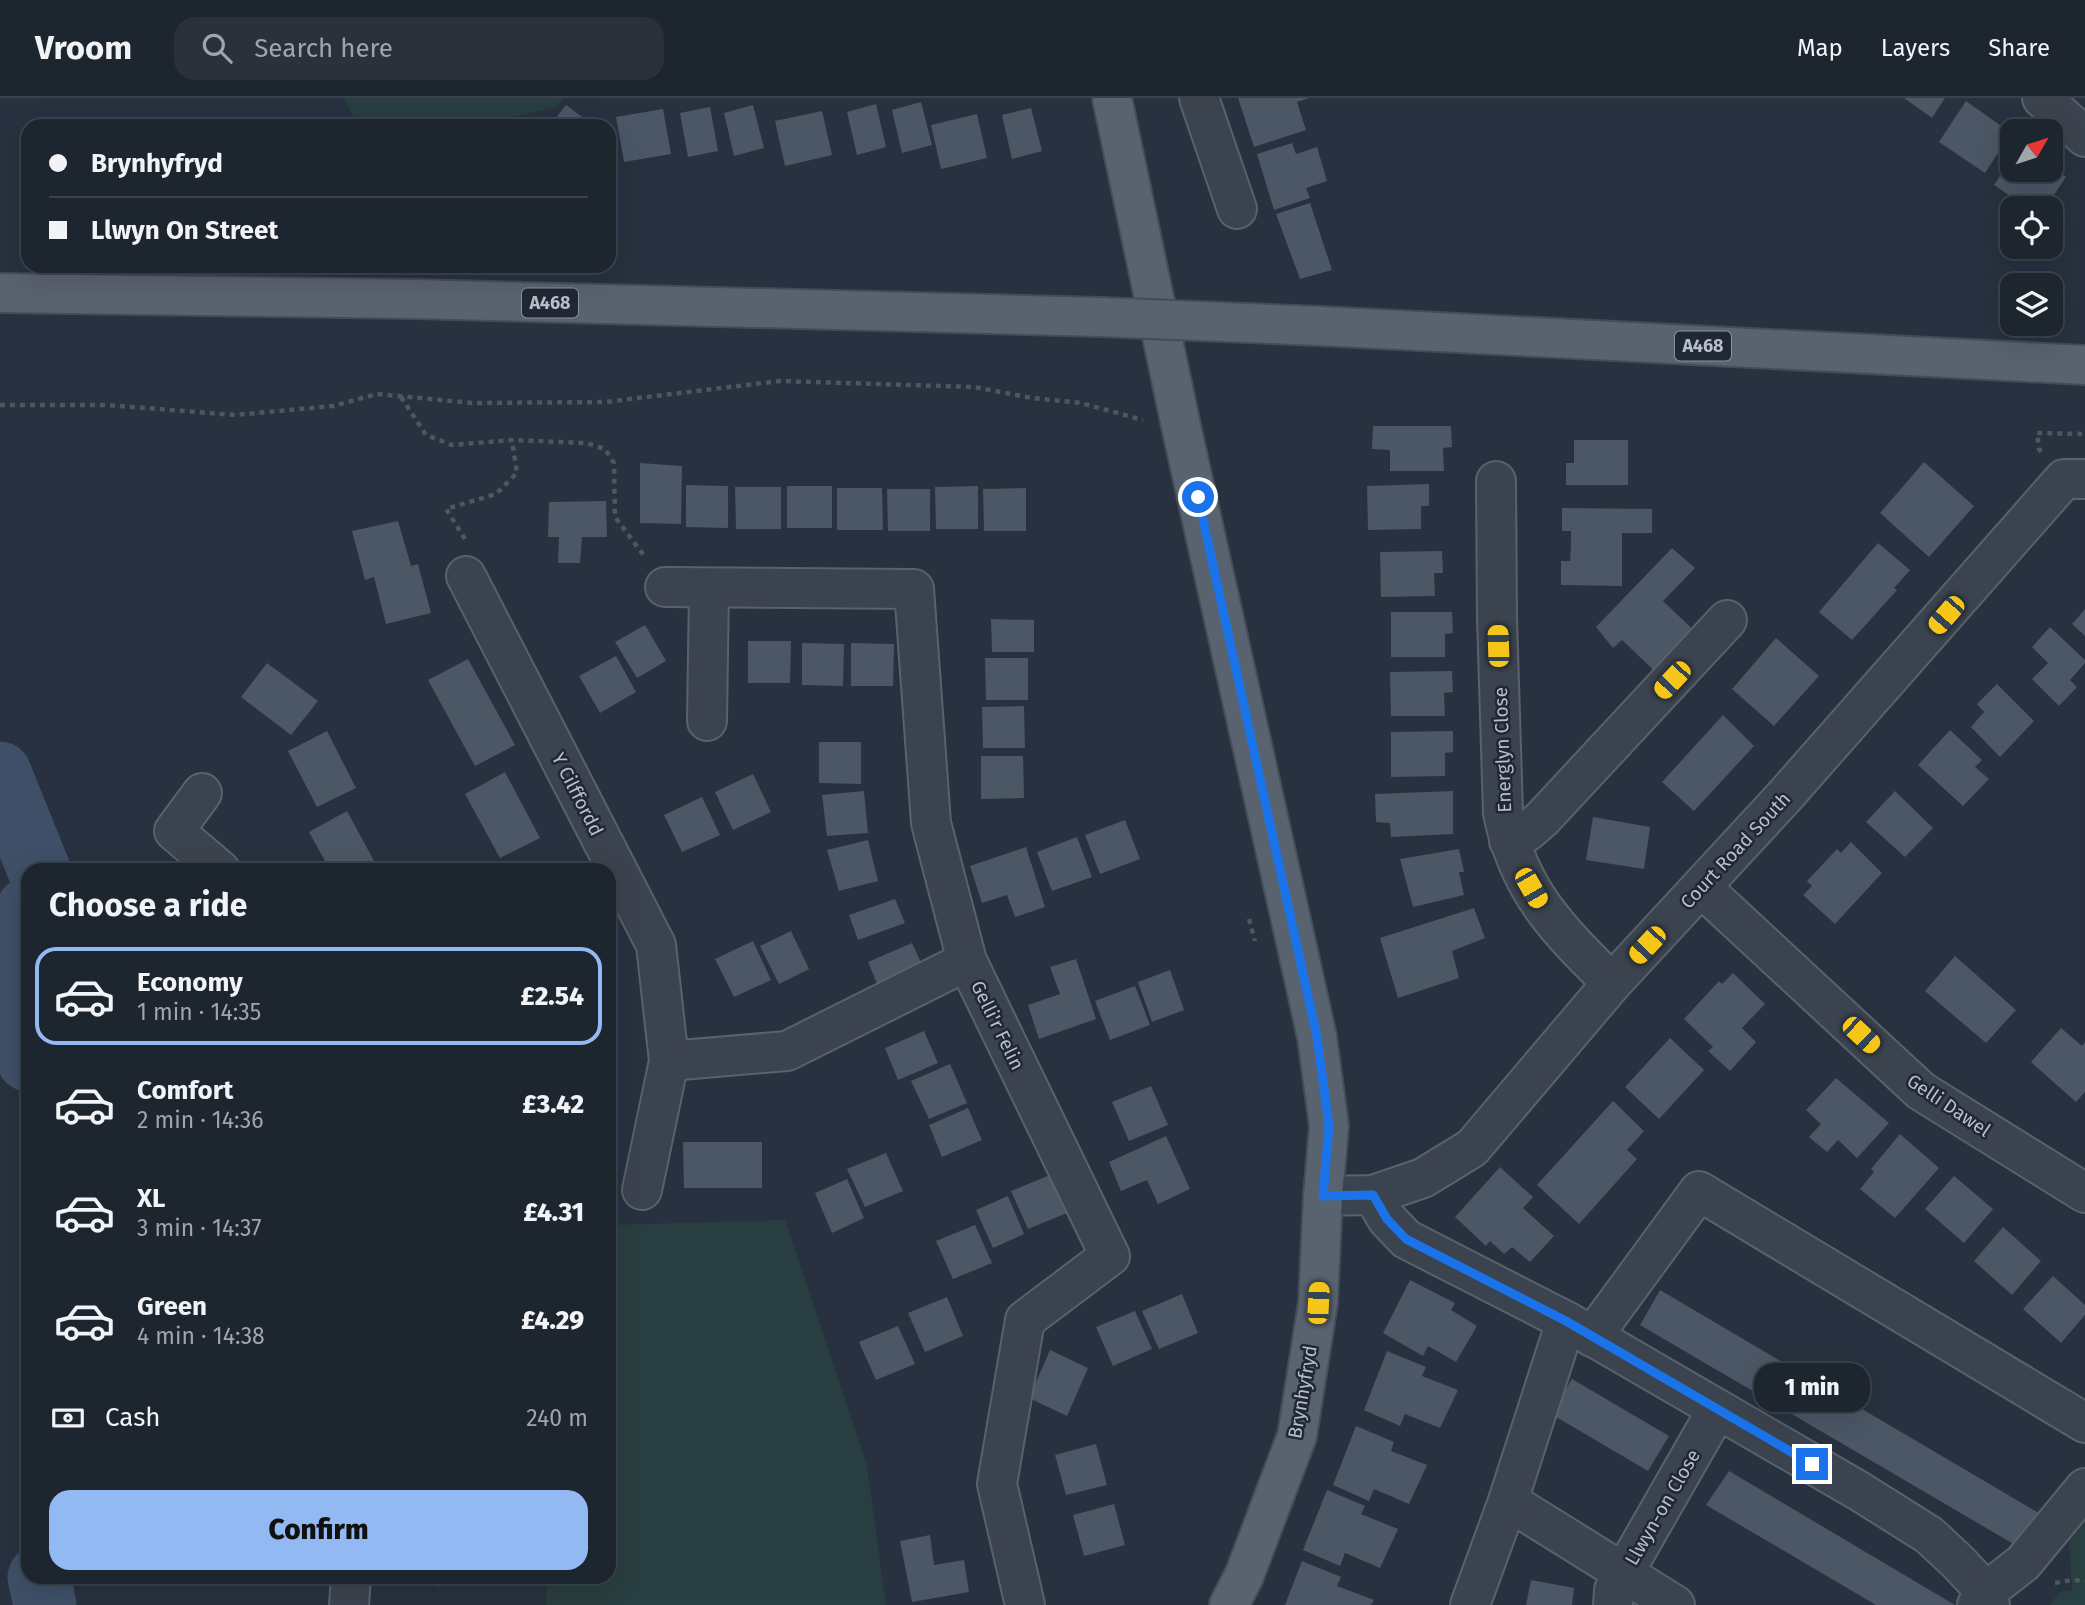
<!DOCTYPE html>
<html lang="en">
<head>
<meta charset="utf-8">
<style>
	:root { --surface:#1d252f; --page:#2a313b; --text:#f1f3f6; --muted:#a0a5aa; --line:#3b424b; --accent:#93b9f3 }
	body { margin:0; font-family:"Fira Sans",sans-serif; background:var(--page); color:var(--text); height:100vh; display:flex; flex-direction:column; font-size:26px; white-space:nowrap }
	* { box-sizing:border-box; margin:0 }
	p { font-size:23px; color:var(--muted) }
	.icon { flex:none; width:38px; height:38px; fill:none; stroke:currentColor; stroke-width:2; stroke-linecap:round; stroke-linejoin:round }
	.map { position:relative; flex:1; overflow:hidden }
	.side { position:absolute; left:21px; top:765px; width:595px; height:721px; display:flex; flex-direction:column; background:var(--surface); border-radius:21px; box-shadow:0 7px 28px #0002,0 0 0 2px var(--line) }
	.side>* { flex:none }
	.banner { position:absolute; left:21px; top:21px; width:595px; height:154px; border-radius:21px; box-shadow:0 7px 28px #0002,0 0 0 2px var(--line); display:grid; align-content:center; height:154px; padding:0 28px; background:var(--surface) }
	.needle { width:46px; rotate:51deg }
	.tools { position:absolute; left:2000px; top:21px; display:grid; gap:14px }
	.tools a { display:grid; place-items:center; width:63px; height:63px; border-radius:14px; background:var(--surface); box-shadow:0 7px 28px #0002,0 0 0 2px var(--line); font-size:35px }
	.end { position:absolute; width:32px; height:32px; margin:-16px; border:9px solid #1a73e8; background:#fff; box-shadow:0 0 0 4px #fff }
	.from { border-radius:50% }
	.bubble { position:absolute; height:49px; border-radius:21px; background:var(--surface); box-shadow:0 7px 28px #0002,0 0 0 2px var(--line); font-size:23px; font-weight:800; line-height:49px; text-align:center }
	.car { position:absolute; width:21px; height:42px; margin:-21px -10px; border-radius:9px; box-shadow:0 0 5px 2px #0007; background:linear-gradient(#f5c518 24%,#345 0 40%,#f5c518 0 76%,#345 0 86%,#f5c518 0) }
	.banner b { display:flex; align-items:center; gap:24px; height:66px; font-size:26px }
	.banner b+b { border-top:2px solid var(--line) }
	.banner i { width:18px; height:18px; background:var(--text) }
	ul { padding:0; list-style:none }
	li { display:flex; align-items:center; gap:21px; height:98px; margin:0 14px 10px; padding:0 14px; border:4px solid transparent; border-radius:21px }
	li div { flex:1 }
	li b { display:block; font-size:26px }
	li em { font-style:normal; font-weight:800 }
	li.selected { border-color:var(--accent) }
	li>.icon { width:63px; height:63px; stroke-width:1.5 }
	h2 { padding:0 28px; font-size:32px; line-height:84px }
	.pay { display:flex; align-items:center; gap:18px; height:77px; padding:0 28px; font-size:26px }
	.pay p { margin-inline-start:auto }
	.button { display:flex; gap:14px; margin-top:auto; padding:14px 28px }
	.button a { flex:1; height:80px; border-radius:21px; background:var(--accent); color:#111; font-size:28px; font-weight:800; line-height:80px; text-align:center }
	header { display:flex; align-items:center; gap:42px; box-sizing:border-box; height:98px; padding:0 35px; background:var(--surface); border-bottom:2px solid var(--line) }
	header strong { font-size:33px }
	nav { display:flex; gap:38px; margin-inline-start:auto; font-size:24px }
	.search { width:490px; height:63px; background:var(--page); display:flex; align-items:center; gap:18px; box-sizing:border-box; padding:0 24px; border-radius:21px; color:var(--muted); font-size:26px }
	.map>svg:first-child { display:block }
</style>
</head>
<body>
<header>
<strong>Vroom</strong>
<div class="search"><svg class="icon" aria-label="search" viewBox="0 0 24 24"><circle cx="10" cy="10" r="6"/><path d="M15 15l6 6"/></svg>Search here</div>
<nav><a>Map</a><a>Layers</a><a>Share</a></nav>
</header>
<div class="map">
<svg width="2085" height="1507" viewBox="0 0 2085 1507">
	<rect width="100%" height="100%" fill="#27313f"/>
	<g fill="#293e40">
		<path d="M343 0H564L556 9 471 28H359Z"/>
		<path d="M785 1122 867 1367 886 1507H546V1479H609V1127Z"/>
		<path d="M2085 1410V1507H2050L2059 1494 2072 1492 2068 1427Z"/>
	</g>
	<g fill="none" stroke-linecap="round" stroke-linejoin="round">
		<g stroke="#3e4f67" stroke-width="63">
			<path d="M0 675 39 772"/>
			<path d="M28 810 16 854 7 921 28 962"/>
			<path d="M39 1479 45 1507"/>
		</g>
	</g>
	<g fill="#4b5765">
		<path d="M1238 0H1309L1297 4 1306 32 1254 49Z"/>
		<path d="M1904 0H1945L1932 20Z"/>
		<path d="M1966 3 2011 35 1985 75 1939 44Z"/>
		<path d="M921 4 932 47 902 55 892 12Z"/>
		<path d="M876 6 886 49 857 57 847 14Z"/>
		<path d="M566 7 585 21 594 28H550Z"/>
		<path d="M753 7 764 50 734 58 724 15Z"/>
		<path d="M710 9 718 53 688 59 680 15Z"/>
		<path d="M1031 10 1042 53 1012 61 1002 17Z"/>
		<path d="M663 11 671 56 624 64 616 19Z"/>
		<path d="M822 13 832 57 785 68 775 23Z"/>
		<path d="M977 16 987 60 941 71 931 27Z"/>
		<path d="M1292 45 1296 56 1317 49 1327 83 1306 90 1310 100 1274 112 1257 56Z"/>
		<path d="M2012 60V72H2051V68L2066 79 2045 110H2028L1994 87Z"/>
		<path d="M1310 105 1332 172 1300 181 1276 116Z"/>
		<path d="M1373 328H1451L1452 349 1443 350 1444 373H1390V352L1372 351Z"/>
		<path d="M1574 342H1628V387H1566V365H1574Z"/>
		<path d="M1924 364 1974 408 1929 459 1880 415Z"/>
		<path d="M640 365 682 368 681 426 640 425Z"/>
		<path d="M1429 386V408H1421V431L1368 432 1367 388Z"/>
		<path d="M686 387 728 388V430L686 429Z"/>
		<rect x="787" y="388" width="45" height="42"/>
		<path d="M978 388V431H936L935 389Z"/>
		<path d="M735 389H781V431H736Z"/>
		<path d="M837 390H882L883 432H837Z"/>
		<path d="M1026 390V433H984L983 391Z"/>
		<path d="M887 391H930V433H888Z"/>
		<path d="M606 403 607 439H582L580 465H558L559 439H548L549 404Z"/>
		<path d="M1562 410 1652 411V435H1622V488L1561 487V463H1570L1571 447V433H1562Z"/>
		<path d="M398 423 411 468 418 466 431 515 386 526 374 479 365 482 352 433Z"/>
		<path d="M1878 445 1910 472 1894 490 1897 492 1852 542 1819 514Z"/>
		<path d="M1672 450 1695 470 1663 503 1702 540 1662 580 1622 542 1613 550 1596 529Z"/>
		<path d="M1442 453 1443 475H1434L1435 498 1381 499 1380 454Z"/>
		<path d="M2085 511V538L2072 526Z"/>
		<path d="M1391 514H1452L1453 535 1445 536V559H1391Z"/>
		<path d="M991 521 1034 522V554H992Z"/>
		<path d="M645 527 666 563 637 580 615 544Z"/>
		<path d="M2050 529 2085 562V565L2070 582 2077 589 2059 608 2032 581 2048 565 2032 549Z"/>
		<path d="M1776 540 1819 578 1774 628 1732 591Z"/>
		<path d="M748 543H791L790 585H748Z"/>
		<path d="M802 545 844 546 843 588 802 587Z"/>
		<path d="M851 545 894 546 893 588H851Z"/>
		<path d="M616 558 636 594 600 615 579 578Z"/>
		<path d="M985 560H1028V602H986Z"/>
		<path d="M468 561 515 647 475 668 428 582Z"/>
		<path d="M267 565 318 603 291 637 241 599Z"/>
		<path d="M1452 573 1453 594 1444 595 1445 618H1391L1390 574Z"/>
		<path d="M1997 586 2034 623 2000 659 1971 629 1984 614 1977 606Z"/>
		<path d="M1024 608 1025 650H983L982 609Z"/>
		<path d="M1723 617 1754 648 1694 713 1662 684Z"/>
		<path d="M1950 632 1982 662 1975 669 1989 681 1963 708 1918 667Z"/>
		<path d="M327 633 356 690 317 709 288 653Z"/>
		<path d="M1453 633V654L1445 655V678L1391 679V634Z"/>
		<path d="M819 644H861V686L819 685Z"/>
		<path d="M981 658H1023L1024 700 981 701Z"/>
		<path d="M505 674 540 740 500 760 465 696Z"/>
		<path d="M753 676 771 714 733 732 715 694Z"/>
		<path d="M864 693 868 735 827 738 822 697Z"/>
		<path d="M1453 693V736L1391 739 1390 725 1376 724 1375 696Z"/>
		<path d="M1895 693 1933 730 1905 759 1866 724Z"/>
		<path d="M702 699 720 737 682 754 664 717Z"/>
		<path d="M347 713 379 772H330L309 734Z"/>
		<path d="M1593 719 1650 729 1644 771 1586 762Z"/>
		<path d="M1125 722 1140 761 1100 776 1085 737Z"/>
		<path d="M1077 739 1092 779 1052 793 1037 754Z"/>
		<path d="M868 742 878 783 839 793 827 752Z"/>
		<path d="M1851 744 1882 775 1835 826 1803 797 1812 788 1807 783 1837 751 1841 755Z"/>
		<path d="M1026 749 1045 809 1015 819 1007 797 982 805 970 768Z"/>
		<path d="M1459 751 1464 774H1459L1464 797 1413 809 1400 761Z"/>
		<path d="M123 762 134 772H116Z"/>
		<path d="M551 763 556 772H535Z"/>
		<path d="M895 801 905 825 858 842 849 817Z"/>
		<path d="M1474 810 1485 840 1452 853 1459 880 1398 900 1380 840Z"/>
		<path d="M791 833 809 871 779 886 760 848Z"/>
		<path d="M753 843 771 882 734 899 715 861Z"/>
		<path d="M912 845 923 869 878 888 868 864Z"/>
		<path d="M1955 858 2016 912 1986 945 1925 893Z"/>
		<path d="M1076 861 1096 921 1039 941 1028 907 1060 896 1050 869Z"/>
		<path d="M1170 872 1184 912 1152 924 1138 884Z"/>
		<path d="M1733 875 1765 906 1742 930 1756 944 1730 973 1708 953 1713 949 1684 921 1719 883 1722 886Z"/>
		<path d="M609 882H617L616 981 609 980Z"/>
		<path d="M1135 888 1150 927 1110 942 1095 903Z"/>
		<path d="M2061 930 2082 948 2085 944V994L2076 1004 2031 964Z"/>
		<path d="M924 933 938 965 898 982 885 950Z"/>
		<path d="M1670 940 1704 972 1659 1021 1625 989Z"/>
		<path d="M950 966 967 1005 929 1021 911 983Z"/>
		<path d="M1836 980 1889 1025 1857 1060 1838 1042 1827 1054 1809 1039 1821 1026 1806 1012Z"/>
		<path d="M1151 988 1168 1027 1129 1043 1112 1004Z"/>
		<path d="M1613 1003 1644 1033 1627 1052 1637 1061 1579 1126 1537 1087Z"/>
		<path d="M968 1010 982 1042 942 1059 929 1027Z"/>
		<path d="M1900 1036 1939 1070 1895 1120 1860 1091 1874 1074 1871 1071Z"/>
		<path d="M1166 1038 1190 1091 1158 1106 1147 1082 1121 1093 1109 1064Z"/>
		<path d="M683 1044H762V1090H684Z"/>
		<path d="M886 1055 903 1093 865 1109 847 1071Z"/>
		<path d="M1500 1069 1533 1099 1523 1110 1554 1138 1530 1164 1512 1149 1504 1156 1490 1143 1486 1148 1455 1119Z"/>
		<path d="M1050 1077 1067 1115 1028 1131 1011 1093Z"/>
		<path d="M1954 1078 1993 1111 1964 1145 1925 1111Z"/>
		<path d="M847 1081 864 1120 832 1135 815 1095Z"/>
		<path d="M1008 1098 1024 1136 993 1150 976 1112Z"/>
		<path d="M975 1127 992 1165 953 1181 936 1143Z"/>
		<path d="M2003 1129 2041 1163 2012 1197 1974 1163Z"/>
		<path d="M2053 1178 2085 1207V1217L2061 1245 2023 1211Z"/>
		<path d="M1410 1182 1455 1205 1451 1212 1477 1228 1456 1264 1428 1248 1423 1258 1383 1235Z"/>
		<path d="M1660 1192 2042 1417 2022 1451 1640 1227Z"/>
		<path d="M1182 1196 1198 1235 1159 1251 1142 1213Z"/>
		<path d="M947 1199 963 1238 925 1254 908 1215Z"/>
		<path d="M1135 1213 1152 1251 1113 1268 1096 1229Z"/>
		<path d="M898 1228 915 1266 876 1282 859 1244Z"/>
		<path d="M1050 1252 1088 1270 1067 1318 1029 1300Z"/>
		<path d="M1387 1253 1426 1269 1422 1278 1458 1292 1440 1330 1405 1316 1400 1328 1364 1312Z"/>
		<path d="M1572 1281 1669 1338 1648 1373 1551 1316Z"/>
		<path d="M1356 1328 1394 1344 1391 1353 1427 1367 1409 1406 1374 1391 1369 1403 1333 1387Z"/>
		<path d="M1096 1346 1107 1387 1066 1397 1055 1357Z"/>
		<path d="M1729 1373 1955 1507H1876L1706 1407Z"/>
		<path d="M1327 1392 1365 1408 1361 1416 1398 1431 1380 1470 1345 1455 1340 1468 1303 1452Z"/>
		<path d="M1114 1406 1125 1447 1084 1458 1073 1417Z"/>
		<path d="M930 1437 934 1467 964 1462 969 1494 912 1504 900 1443Z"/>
		<path d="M1302 1463 1341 1479 1337 1488 1374 1502 1371 1507H1285Z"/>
		<path d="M434 1479H464L437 1489Z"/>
		<path d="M1531 1482 1574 1490 1572 1507H1526Z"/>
	</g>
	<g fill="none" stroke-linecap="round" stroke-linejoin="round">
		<defs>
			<g id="minor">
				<path d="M1199 0 1237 111"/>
				<path d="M2042 0 2085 39"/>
				<path d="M1496 383 1497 520 1503 715C1518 792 1558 832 1612 885"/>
				<path d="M466 478 656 847 669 963 642 1092"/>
				<path d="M665 489 914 491 931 725 967 863 1110 1158 1025 1222 997 1386 1025 1507"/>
				<path d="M707 623 709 490"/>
				<path d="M202 695 174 733 220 772"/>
				<path d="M1509 743 1527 734 1542 721 1727 522"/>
				<path d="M1701 789 1921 993 2085 1095"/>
				<path d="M669 963 787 953 967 863"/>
				<path d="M1373 1097 1387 1121 1406 1141 1566 1223 1859 1393 1929 1437 1958 1464 1986 1494 1990 1507"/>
				<path d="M1323 1098 1373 1097 1423 1080 1472 1050 1612 885 1783 700 2064 381H2085"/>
				<path d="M1592 1239 1699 1093 2085 1325"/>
				<path d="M1508 1403 1675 1507"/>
				<path d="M349 1507 351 1479"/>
				<path d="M1470 1507 1508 1403 1566 1223"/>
				<path d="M1613 1507 1614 1492 1717 1312"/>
				<path d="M1977 1507 1986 1494 2023 1465 2085 1390"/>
			</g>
			<g id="major">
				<path d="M1112 0 1181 328 1317 939 1329 1028 1323 1098 1318 1205 1297 1338 1244 1478 1229 1507"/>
				<path d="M0 195 415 201 1100 219"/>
				<path d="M1320 228 2085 267"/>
			</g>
		</defs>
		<use href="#minor" stroke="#59616d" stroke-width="42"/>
		<use href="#major" stroke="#444c58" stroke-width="42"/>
		<g stroke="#475a5d" stroke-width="4.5" stroke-dasharray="5 5" stroke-linecap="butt">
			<path d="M401 299 426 337 452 347 512 342 586 345 605 351 614 365 615 419 645 459"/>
			<path d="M0 307H107L235 317 333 308 377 296 472 305 605 304 780 283 974 289 1032 300 1081 305 1143 322"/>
			<path d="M2041 354 2039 351 2037 335 2085 336"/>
			<path d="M465 441 446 411 496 396 517 375 512 342"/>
			<path d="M1249 821 1255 843"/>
			<path d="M2055 1485 2072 1482 2085 1483"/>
		</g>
		<use href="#minor" stroke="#3b434f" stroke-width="38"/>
		<use href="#major" stroke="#59626f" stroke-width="38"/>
		<defs>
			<path id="major-bridge" d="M1100 219 1320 228"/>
		</defs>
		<use href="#major-bridge" stroke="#444c58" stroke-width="42" stroke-linecap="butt"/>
		<use href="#major-bridge" stroke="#59626f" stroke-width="38"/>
	</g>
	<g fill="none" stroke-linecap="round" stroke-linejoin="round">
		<path stroke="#1a73e8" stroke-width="9" d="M1198 399 1317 939 1329 1028 1323 1098 1373 1097 1387 1121 1406 1141 1566 1223 1812 1366"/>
	</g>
	<g text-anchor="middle" stroke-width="5" stroke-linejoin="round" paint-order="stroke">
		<g fill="#202834" stroke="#8a929d" stroke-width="2">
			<rect x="522" y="190.5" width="56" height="29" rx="5"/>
			<rect x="1675" y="233.5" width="56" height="29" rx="5"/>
		</g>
		<g font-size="18" font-weight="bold" fill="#b7bfca">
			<text x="550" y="211">A468</text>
			<text x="1703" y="254">A468</text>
		</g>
		<g font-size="19" fill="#b7bfca" stroke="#202834">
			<text transform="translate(1502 652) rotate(-92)" y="7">Energlyn Close</text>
			<text transform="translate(578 696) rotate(63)" y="7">Y Cilffordd</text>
			<text transform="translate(1735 752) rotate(-47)" y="7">Court Road South</text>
			<text transform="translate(998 927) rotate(64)" y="7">Gelli'r Felin</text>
			<text transform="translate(1949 1007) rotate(34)" y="7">Gelli Dawel</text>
			<text transform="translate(1302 1294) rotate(-80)" y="7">Brynhyfryd</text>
			<text transform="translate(1662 1409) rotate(-60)" y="7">Llwyn-on Close</text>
		</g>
	</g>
</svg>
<div class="tools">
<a><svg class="needle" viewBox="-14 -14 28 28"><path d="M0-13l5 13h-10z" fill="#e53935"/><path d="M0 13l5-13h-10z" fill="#a0a5aa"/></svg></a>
<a><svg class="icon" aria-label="locate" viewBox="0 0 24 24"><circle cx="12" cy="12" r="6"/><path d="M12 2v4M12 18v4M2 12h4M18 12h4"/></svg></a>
<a><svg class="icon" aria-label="layers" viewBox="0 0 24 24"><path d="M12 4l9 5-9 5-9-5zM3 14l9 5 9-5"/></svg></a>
</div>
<i class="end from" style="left:1198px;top:399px"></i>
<i class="end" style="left:1812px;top:1366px"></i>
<div class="bubble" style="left:1754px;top:1265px;width:116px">1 min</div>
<i class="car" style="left:1946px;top:517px;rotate:221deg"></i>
<i class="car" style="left:1498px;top:548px;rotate:358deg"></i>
<i class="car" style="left:1672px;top:582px;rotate:223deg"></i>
<i class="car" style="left:1531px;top:790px;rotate:150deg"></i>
<i class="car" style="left:1647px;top:847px;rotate:223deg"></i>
<i class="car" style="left:1861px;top:937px;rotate:133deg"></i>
<i class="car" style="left:1318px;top:1205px;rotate:3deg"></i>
<div class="banner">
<b><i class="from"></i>Brynhyfryd</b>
<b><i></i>Llwyn On Street</b>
</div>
<section class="side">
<h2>Choose a ride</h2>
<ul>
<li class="selected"><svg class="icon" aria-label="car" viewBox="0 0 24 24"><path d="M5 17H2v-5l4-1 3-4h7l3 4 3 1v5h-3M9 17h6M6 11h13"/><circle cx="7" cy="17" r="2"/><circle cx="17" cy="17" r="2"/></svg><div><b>Economy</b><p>1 min · 14:35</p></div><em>£2.54</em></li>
<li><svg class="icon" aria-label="car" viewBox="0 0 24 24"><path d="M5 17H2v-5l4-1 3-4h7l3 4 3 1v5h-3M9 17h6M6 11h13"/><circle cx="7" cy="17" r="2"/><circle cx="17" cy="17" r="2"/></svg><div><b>Comfort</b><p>2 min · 14:36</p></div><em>£3.42</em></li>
<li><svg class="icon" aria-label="car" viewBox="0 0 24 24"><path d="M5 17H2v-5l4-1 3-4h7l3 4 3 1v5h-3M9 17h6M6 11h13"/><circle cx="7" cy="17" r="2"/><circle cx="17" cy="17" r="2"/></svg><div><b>XL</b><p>3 min · 14:37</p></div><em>£4.31</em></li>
<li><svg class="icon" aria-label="car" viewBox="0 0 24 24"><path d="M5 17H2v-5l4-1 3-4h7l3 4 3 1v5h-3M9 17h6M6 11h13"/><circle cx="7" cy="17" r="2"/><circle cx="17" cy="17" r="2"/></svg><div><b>Green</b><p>4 min · 14:38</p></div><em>£4.29</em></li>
</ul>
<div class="pay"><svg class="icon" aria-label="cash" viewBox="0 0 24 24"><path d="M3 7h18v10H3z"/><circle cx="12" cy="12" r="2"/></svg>Cash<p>240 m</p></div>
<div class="button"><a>Confirm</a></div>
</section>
</div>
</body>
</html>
